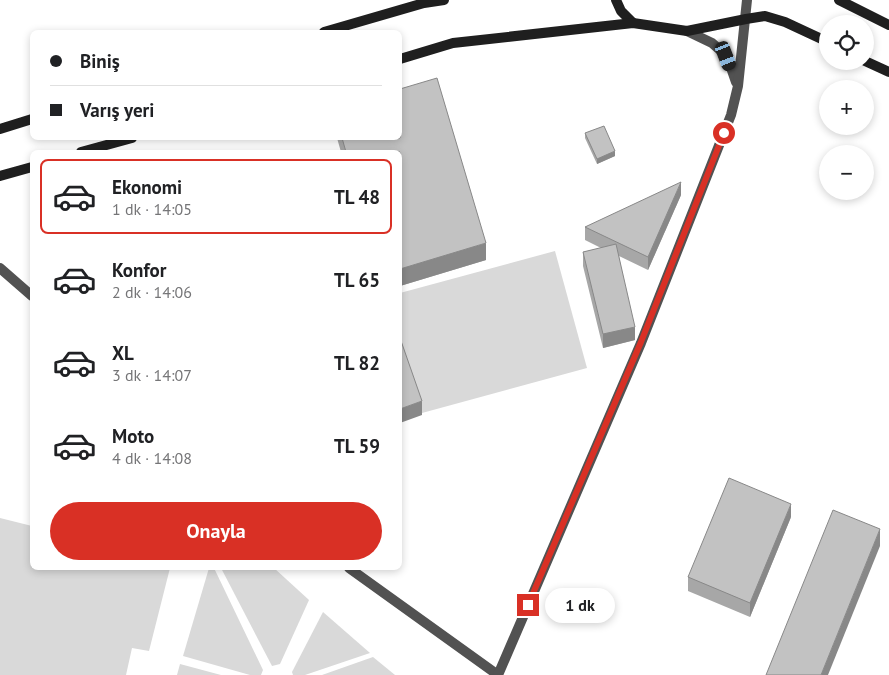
<!DOCTYPE html>
<html lang="tr">
<head>
<meta charset="utf-8">
<style>
	:root { --surface:#fff; --page:#f6f6f6; --text:#202124; --muted:#757577; --line:#e0e0e0; --accent:#d93025 }
	body { margin:0; font-family:"PT Sans",sans-serif; background:var(--page); color:var(--text); height:100vh; display:flex; flex-direction:column; font-size:19px; white-space:nowrap }
	* { box-sizing:border-box; margin:0 }
	p { font-size:16px; color:var(--muted) }
	.icon { flex:none; width:28px; height:28px; fill:none; stroke:currentColor; stroke-width:2; stroke-linecap:round; stroke-linejoin:round }
	.map { position:relative; flex:1; overflow:hidden }
	.panel { position:absolute; left:30px; top:150px; width:372px; height:420px; display:flex; flex-direction:column; background:var(--surface); border-radius:8px; box-shadow:0 2px 8px #0003 }
	.panel>* { flex:none }
	.hud { position:absolute; left:30px; top:30px; width:372px; height:110px; border-radius:8px; box-shadow:0 2px 8px #0003; display:grid; align-content:center; height:110px; padding:0 20px; background:var(--surface) }
	.fabs { position:absolute; left:819px; top:15px; display:grid; gap:10px }
	.fabs a { display:grid; place-items:center; width:55px; height:55px; border-radius:50%; background:var(--surface); box-shadow:0 2px 8px #0003; font-size:25px }
	.end { position:absolute; width:22px; height:22px; margin:-11px; border:6px solid #d93025; background:#fff; box-shadow:0 0 0 2px #fff }
	.from { border-radius:50% }
	.bubble { position:absolute; height:35px; border-radius:18px; background:var(--surface); box-shadow:0 2px 8px #0003; font-size:16px; font-weight:700; line-height:35px; text-align:center }
	.car { position:absolute; width:15px; height:30px; margin:-15px -8px; border-radius:6px; box-shadow:0 0 4px 1px #0007; background:linear-gradient(#222 24%,#8ab4d8 0 40%,#222 0 76%,#8ab4d8 0 86%,#222 0) }
	.hud b { display:flex; align-items:center; gap:18px; height:48px; font-size:19px }
	.hud b+b { border-top:1px solid var(--line) }
	.hud i { width:12px; height:12px; background:var(--text) }
	ul { padding:9px 0 0; list-style:none }
	li { display:flex; align-items:center; gap:15px; height:75px; margin:0 10px 8px; padding:0 10px; border:2px solid transparent; border-radius:8px }
	li div { flex:1 }
	li b { display:block; font-size:19px }
	li em { font-style:normal; font-weight:700 }
	li.selected { border-color:var(--accent) }
	li>.icon { width:45px; height:45px; stroke-width:1.5 }
	.action { display:flex; gap:10px; margin-top:auto; padding:10px 20px }
	.action a { flex:1; height:58px; border-radius:30px; background:var(--accent); color:#fff; font-size:20px; font-weight:700; line-height:58px; text-align:center }
	.map>svg:first-child { display:block }
</style>
</head>
<body>
<div class="map">
<svg width="889" height="675" viewBox="0 0 889 675">
	<rect width="100%" height="100%" fill="#fff"/>
	<g fill="#d9d9d9">
		<path d="M555 251 587 368 400 419V293Z"/>
		<path d="M0 518 32 526V568H170L149 651 132 648 126 675H0Z"/>
		<path d="M209 568H214L263 670 261 675H250L183 656Z"/>
		<path d="M221 568H274L309 600 280 664 272 666Z"/>
		<path d="M323 612 370 653 305 675H293L292 672Z"/>
		<path d="M373 657 395 675H322Z"/>
		<path d="M180 664 221 675H177Z"/>
	</g>
	<g fill="none" stroke-linecap="round" stroke-linejoin="round">
		<g stroke="#525252" stroke-width="10">
			<path d="M687 31 712 43 727 56 736 82"/>
			<path d="M0 268 32 296"/>
			<path d="M349 568 498 675"/>
			<path d="M498 675 641 343 731 115 738 86 747 0"/>
		</g>
		<g stroke="#1f1f1f" stroke-width="10">
			<path d="M616 0 621 11 633 23"/>
			<path d="M839 0 889 25"/>
			<path d="M324 32 424 3 444 0"/>
			<path d="M400 59 453 43 633 23 687 31 746 19 765 16 785 22 828 42"/>
			<path d="M865 61 889 72"/>
			<path d="M0 129 32 119"/>
			<path d="M81 152 132 138"/>
			<path d="M0 176 32 167"/>
		</g>
	</g>
	<g fill="#a7a7a7">
		<path d="M585 133 615 156 597 164 585 138Z"/>
		<path d="M337 138H400L486 260 400 286V152H341Z"/>
		<path d="M681 195 648 270 619 256 635 340 603 348 583 266V252L601 248 585 240V227Z"/>
		<path d="M791 517 750 617 688 591V577Z"/>
	</g>
	<g fill="#888">
		<path d="M615 151V156L597 164V159Z"/>
		<path d="M681 182V195L648 270V257Z"/>
		<path d="M486 243V260L400 286V269Z"/>
		<path d="M635 327V340L603 348V334Z"/>
		<path d="M422 401V415L400 423V409Z"/>
		<path d="M791 504V517L750 617V603Z"/>
		<path d="M880 529V546L828 675H821Z"/>
	</g>
	<g fill="#c2c2c2" stroke="#888">
		<path d="M437 78 486 243 400 269V152H346L342 138H400V89Z"/>
		<path d="M604 126 615 151 597 159 585 133Z"/>
		<path d="M681 182 648 257 585 227Z"/>
		<path d="M616 244 635 327 603 334 583 252Z"/>
		<path d="M400 338 422 401 400 409Z"/>
		<path d="M729 478 791 504 750 603 688 577Z"/>
		<path d="M833 510 880 529 821 675H766Z"/>
	</g>
	<g fill="none" stroke-linecap="round" stroke-linejoin="round">
		<path stroke="#d93025" stroke-width="6" d="M528 605 641 342 724 133"/>
	</g>
</svg>
<div class="fabs">
<a><svg class="icon" aria-label="locate" viewBox="0 0 24 24"><circle cx="12" cy="12" r="6"/><path d="M12 2v4M12 18v4M2 12h4M18 12h4"/></svg></a>
<a>+</a>
<a>−</a>
</div>
<i class="end from" style="left:724px;top:133px"></i>
<i class="end" style="left:528px;top:605px"></i>
<div class="bubble" style="left:545px;top:588px;width:70px">1 dk</div>
<i class="car" style="left:726px;top:56px;rotate:159deg"></i>
<div class="hud">
<b><i class="from"></i>Biniş</b>
<b><i></i>Varış yeri</b>
</div>
<section class="panel">
<ul>
<li class="selected"><svg class="icon" aria-label="car" viewBox="0 0 24 24"><path d="M5 17H2v-5l4-1 3-4h7l3 4 3 1v5h-3M9 17h6M6 11h13"/><circle cx="7" cy="17" r="2"/><circle cx="17" cy="17" r="2"/></svg><div><b>Ekonomi</b><p>1 dk · 14:05</p></div><em>TL 48</em></li>
<li><svg class="icon" aria-label="car" viewBox="0 0 24 24"><path d="M5 17H2v-5l4-1 3-4h7l3 4 3 1v5h-3M9 17h6M6 11h13"/><circle cx="7" cy="17" r="2"/><circle cx="17" cy="17" r="2"/></svg><div><b>Konfor</b><p>2 dk · 14:06</p></div><em>TL 65</em></li>
<li><svg class="icon" aria-label="car" viewBox="0 0 24 24"><path d="M5 17H2v-5l4-1 3-4h7l3 4 3 1v5h-3M9 17h6M6 11h13"/><circle cx="7" cy="17" r="2"/><circle cx="17" cy="17" r="2"/></svg><div><b>XL</b><p>3 dk · 14:07</p></div><em>TL 82</em></li>
<li><svg class="icon" aria-label="car" viewBox="0 0 24 24"><path d="M5 17H2v-5l4-1 3-4h7l3 4 3 1v5h-3M9 17h6M6 11h13"/><circle cx="7" cy="17" r="2"/><circle cx="17" cy="17" r="2"/></svg><div><b>Moto</b><p>4 dk · 14:08</p></div><em>TL 59</em></li>
</ul>
<div class="action"><a>Onayla</a></div>
</section>
</div>
</body>
</html>
